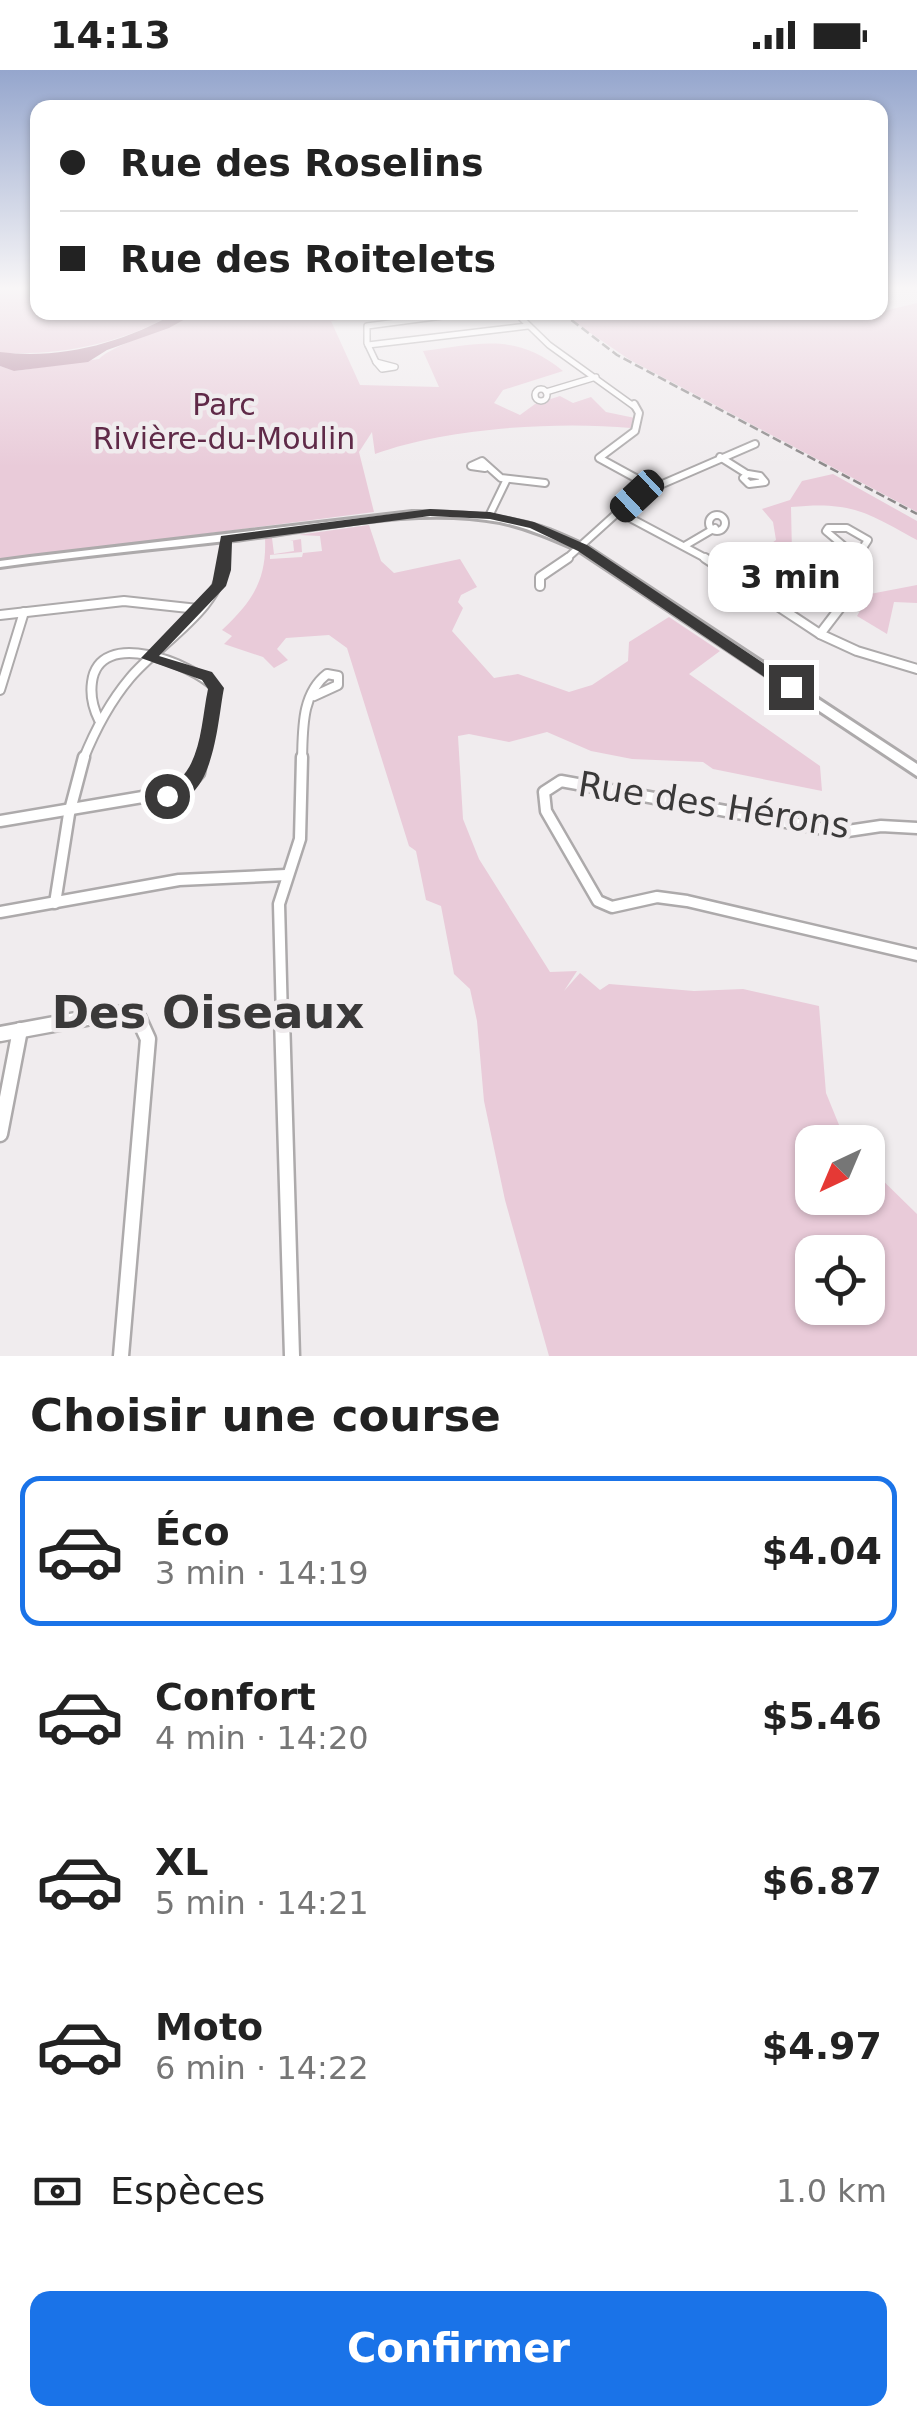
<!DOCTYPE html>
<html lang="fr">
<head>
<meta charset="utf-8">
<style>
	:root { --surface:#fff; --page:#f2f2f2; --text:#222; --muted:#767676; --line:#e0e0e0; --accent:#1a73e8 }
	body { margin:0; font-family:"DejaVu Sans",sans-serif; background:var(--page); color:var(--text); height:100vh; display:flex; flex-direction:column; font-size:38px; white-space:nowrap }
	* { box-sizing:border-box; margin:0 }
	p { font-size:32px; color:var(--muted) }
	.icon { flex:none; width:55px; height:55px; fill:none; stroke:currentColor; stroke-width:2; stroke-linecap:round; stroke-linejoin:round }
	.map { position:relative; height:1286px; overflow:hidden }
	.panel { display:flex; flex-direction:column; background:var(--surface); flex:1 }
	.panel>* { flex:none }
	.top-card { position:absolute; left:30px; top:30px; width:858px; height:220px; border-radius:20px; box-shadow:0 2px 8px #0004; display:grid; align-content:center; height:220px; padding:0 30px; background:var(--surface) }
	.needle { width:65px; rotate:224deg }
	.tools { position:absolute; left:795px; top:1055px; display:grid; gap:20px }
	.tools a { display:grid; place-items:center; width:90px; height:90px; border-radius:20px; background:var(--surface); box-shadow:0 2px 8px #0004; font-size:50px }
	.end { position:absolute; width:45px; height:45px; margin:-22px; border:12px solid #3a3939; background:#fff; box-shadow:0 0 0 5px #fff }
	.from { border-radius:50% }
	.bubble { position:absolute; height:70px; border-radius:20px; background:var(--surface); box-shadow:0 2px 8px #0004; font-size:32px; font-weight:600; line-height:70px; text-align:center }
	.car { position:absolute; width:30px; height:60px; margin:-30px -15px; border-radius:12px; box-shadow:0 0 8px 2px #0007; background:linear-gradient(#222 24%,#8ab4d8 0 40%,#222 0 76%,#8ab4d8 0 86%,#222 0) }
	.top-card b { display:flex; align-items:center; gap:35px; height:95px; font-size:38px }
	.top-card b+b { border-top:2px solid var(--line) }
	.top-card i { width:25px; height:25px; background:var(--text) }
	ul { padding:0; list-style:none }
	li { display:flex; align-items:center; gap:30px; height:150px; margin:0 20px 15px; padding:0 10px; border:5px solid transparent; border-radius:20px }
	li div { flex:1 }
	li b { display:block; font-size:38px }
	li em { font-style:normal; font-weight:600 }
	li.current { border-color:var(--accent) }
	li>.icon { width:90px; height:90px; stroke-width:1.5 }
	h2 { padding:0 30px; font-size:45px; line-height:120px }
	.pay { display:flex; align-items:center; gap:25px; height:110px; padding:0 30px; font-size:38px }
	.pay p { margin-inline-start:auto }
	.cta { display:flex; gap:20px; margin-top:auto; padding:20px 30px }
	.cta a { flex:1; height:115px; border-radius:20px; background:var(--accent); color:#fff; font-size:40px; font-weight:600; line-height:115px; text-align:center }
	.status { display:flex; justify-content:space-between; align-items:center; height:70px; padding:0 50px; background:var(--surface); direction:ltr }
	.status svg { height:28px; fill:currentColor }
	.map>svg:first-child { display:block }
</style>
</head>
<body>
<div class="status"><b>14:13</b><svg viewBox="0 0 49 12"><path d="M0 12V9h3v3zM5 12V6h3v6zM10 12V3h3v9zM15 12V0h3v12zM26 1h20v11H26zM47 4h2v5h-2z"/></svg></div>
<div class="map">
<svg width="917" height="1286" viewBox="0 0 917 1286">
	<rect width="100%" height="100%" fill="#f0ecee"/>
	<g fill="#e9cbd9" fill-rule="evenodd">
		<path d="M0 217H37L38 242 175 243C120 274 65 285 3 283L0 282Z"/>
		<path d="M917 233V442L630 290 561 243 880 242Z"/>
		<path d="M196 243H390L331 251 360 315 439 317 423 281C480 274 515 262 563 301L503 320 494 333 520 345 535 334 560 326 573 333 591 327 606 342 635 348 631 358C557 351 446 358 375 384L372 362 359 382 374 442 0 490V296L15 301 99 289C112 275 173 256 196 243Z"/>
		<path d="M833 404 917 451V470C866 442 851 431 791 437L792 483 842 521 829 536 754 486 776 470 773 452 762 439 790 430 802 411Z"/>
		<path d="M369 455 381 491 394 503 460 489 477 517 461 525 458 532 463 538 452 561 494 608 518 604 569 622 592 615 628 591 629 572 669 547 720 581 689 604 820 696 822 721 713 699 703 692 632 689 591 681 547 662 509 672 469 664 458 666 463 749 479 789 550 902 577 901 564 921 580 903 600 920 609 914 694 921 743 919 819 936 826 1023 846 1072H812V1128H868V1096L917 1144V1286H549L505 1130 484 1031 477 951 470 919 454 904 441 836 426 830 416 781 409 776 347 578 329 565 286 568 277 579 288 590 274 598 263 587 224 574 232 566 222 560C252 532 267 510 265 468H272L274 484 294 481 293 471H290L301 469 302 482 270 485V489L302 487 303 483 322 481 320 466 298 465ZM812 1182H868V1238H812Z"/>
		<path d="M917 515V533L894 532 887 564 857 546 870 524Z"/>
	</g>
	<path fill="#ba91a5" d="M175 243H196L169 258 107 280 88 292 14 301 0 296V282C60 290 123 273 175 243Z"/>
	<g fill="none" stroke-linecap="round" stroke-linejoin="round">
		<defs>
			<g id="street-far4">
				<path d="M515 242 549 275 635 337"/>
				<path d="M368 275 528 256"/>
				<path d="M376 292 395 297 382 299Z"/>
				<path d="M376 292 367 273V256L473 242"/>
				<circle cx="541" cy="325" r="6"/>
				<path d="M546 322 596 307"/>
			</g>
			<g id="street-far3">
				<path d="M634 334 639 343 635 361 599 388 652 417"/>
				<path d="M720 387 747 404"/>
				<path d="M485 398 471 396 482 391 501 408 545 413"/>
				<path d="M748 404 760 406 765 412 749 414 743 408Z"/>
				<path d="M619 442 709 490"/>
				<circle cx="717" cy="453" r="8"/>
				<path d="M489 446 506 411"/>
				<path d="M828 458H847L868 470 857 487 826 461Z"/>
				<path d="M686 475 715 458"/>
				<path d="M224 490 225 469"/>
				<path d="M565 490 637 425 755 374"/>
			</g>
			<g id="street-far2">
				<path d="M705 488 820 564 857 581 917 599"/>
				<path d="M540 516V507L568 488"/>
				<path d="M0 545 124 531 198 539"/>
				<path d="M820 564 856 517 857 488"/>
				<path d="M0 620 24 542"/>
				<path d="M99 650C93 638 90 626 92 612 99 557 191 593 216 618L202 690"/>
				<path d="M83 690C95 660 109 633 130 608 160 572 223 538 224 488"/>
				<path d="M302 690C303 660 301 624 327 604L338 606V615L314 626"/>
			</g>
			<g id="street-far1">
				<path d="M0 751 184 720 199 703 202 687"/>
				<path d="M917 758 881 756 841 762 561 711 544 722 546 741 598 831 612 837 657 827 687 831 917 885"/>
				<path d="M55 833 69 744 84 687"/>
				<path d="M0 842 179 810 286 805"/>
				<path d="M79 949 119 942 141 949"/>
				<path d="M282 949 279 834 300 769 302 687"/>
			</g>
			<g id="street">
				<path d="M282 947 292 1286"/>
				<path d="M0 964 92 947"/>
				<path d="M0 1064 20 960"/>
				<path d="M121 1286 148 969 138 947"/>
			</g>
			<path id="secondary" d="M412 442C456 442 498 444 541 457 556 462 571 469 586 476L917 694V706L578 480C553 469 528 458 500 452 413 436 321 460 235 470 156 479 78 486 0 497V491L30 487Z"/>
		</defs>
		<use href="#street-far4" stroke="#adaaab" stroke-width="8"/>
		<use href="#street-far3" stroke="#adaaab" stroke-width="10"/>
		<use href="#street-far2" stroke="#adaaab" stroke-width="12"/>
		<use href="#street-far1" stroke="#adaaab" stroke-width="15"/>
		<use href="#street" stroke="#adaaab" stroke-width="19"/>
		<use href="#secondary" stroke="#adaaab" stroke-width="6"/>
		<use href="#street-far4" stroke="#fff" stroke-width="5"/>
		<use href="#street-far3" stroke="#fff" stroke-width="6"/>
		<use href="#street-far2" stroke="#fff" stroke-width="8"/>
		<use href="#street-far1" stroke="#fff" stroke-width="10"/>
		<use href="#street" stroke="#fff" stroke-width="14"/>
		<use href="#secondary" fill="#fff" fill-rule="evenodd"/>
		<path stroke="#8c898a" stroke-width="2.5" stroke-dasharray="9 4" stroke-linecap="butt" d="M561 242 617 285 917 444"/>
	</g>
	<linearGradient id="sky" x2="0" y2="1"><stop stop-color="#95a6cd"/><stop offset="0.55" stop-color="#f8f6f7"/><stop offset="1" stop-color="#f8f6f7" stop-opacity="0"/></linearGradient>
	<rect width="917" height="397" fill="url(#sky)"/>
	<path fill="#3a3939" d="M430 439 490 442 534 452 587 475 799 617 796 621H785L578 481 530 458 490 449 430 446 232 472 231 500 226 516 159 586 212 602 224 618C217 653 214 743 160 731V721C202 707 200 657 208 619L202 610 141 588 212 514 221 466Z"/>
	<g text-anchor="middle" stroke-width="9" stroke-linejoin="round" paint-order="stroke">
		<g font-size="30" fill="#5f2a48" stroke="#f0ecee">
			<text x="224" y="345">Parc<tspan x="224" dy="34">Rivière-du-Moulin</tspan></text>
		</g>
		<g font-size="35" fill="#3a3939" stroke="#f0ecee">
			<text transform="translate(714 735) rotate(9)" y="12">Rue des Hérons</text>
		</g>
		<g font-size="45" font-weight="bold" fill="#3a3939" stroke="#f0ecee">
			<text x="208" y="958">Des Oiseaux</text>
		</g>
	</g>
</svg>
<div class="tools">
<a><svg class="needle" viewBox="-14 -14 28 28"><path d="M0-13l5 13h-10z" fill="#e53935"/><path d="M0 13l5-13h-10z" fill="#767676"/></svg></a>
<a><svg class="icon" aria-label="locate" viewBox="0 0 24 24"><circle cx="12" cy="12" r="6"/><path d="M12 2v4M12 18v4M2 12h4M18 12h4"/></svg></a>
</div>
<i class="end from" style="left:167px;top:726px"></i>
<i class="end" style="left:791px;top:617px"></i>
<div class="bubble" style="left:708px;top:472px;width:165px">3 min</div>
<i class="car" style="left:637px;top:426px;rotate:227deg"></i>
<div class="top-card">
<b><i class="from"></i>Rue des Roselins</b>
<b><i></i>Rue des Roitelets</b>
</div>
</div>
<section class="panel">
<h2>Choisir une course</h2>
<ul>
<li class="current"><svg class="icon" aria-label="car" viewBox="0 0 24 24"><path d="M5 17H2v-5l4-1 3-4h7l3 4 3 1v5h-3M9 17h6M6 11h13"/><circle cx="7" cy="17" r="2"/><circle cx="17" cy="17" r="2"/></svg><div><b>Éco</b><p>3 min · 14:19</p></div><em>$4.04</em></li>
<li><svg class="icon" aria-label="car" viewBox="0 0 24 24"><path d="M5 17H2v-5l4-1 3-4h7l3 4 3 1v5h-3M9 17h6M6 11h13"/><circle cx="7" cy="17" r="2"/><circle cx="17" cy="17" r="2"/></svg><div><b>Confort</b><p>4 min · 14:20</p></div><em>$5.46</em></li>
<li><svg class="icon" aria-label="car" viewBox="0 0 24 24"><path d="M5 17H2v-5l4-1 3-4h7l3 4 3 1v5h-3M9 17h6M6 11h13"/><circle cx="7" cy="17" r="2"/><circle cx="17" cy="17" r="2"/></svg><div><b>XL</b><p>5 min · 14:21</p></div><em>$6.87</em></li>
<li><svg class="icon" aria-label="car" viewBox="0 0 24 24"><path d="M5 17H2v-5l4-1 3-4h7l3 4 3 1v5h-3M9 17h6M6 11h13"/><circle cx="7" cy="17" r="2"/><circle cx="17" cy="17" r="2"/></svg><div><b>Moto</b><p>6 min · 14:22</p></div><em>$4.97</em></li>
</ul>
<div class="pay"><svg class="icon" aria-label="cash" viewBox="0 0 24 24"><path d="M3 7h18v10H3z"/><circle cx="12" cy="12" r="2"/></svg>Espèces<p>1.0 km</p></div>
<div class="cta"><a>Confirmer</a></div>
</section>
</body>
</html>
